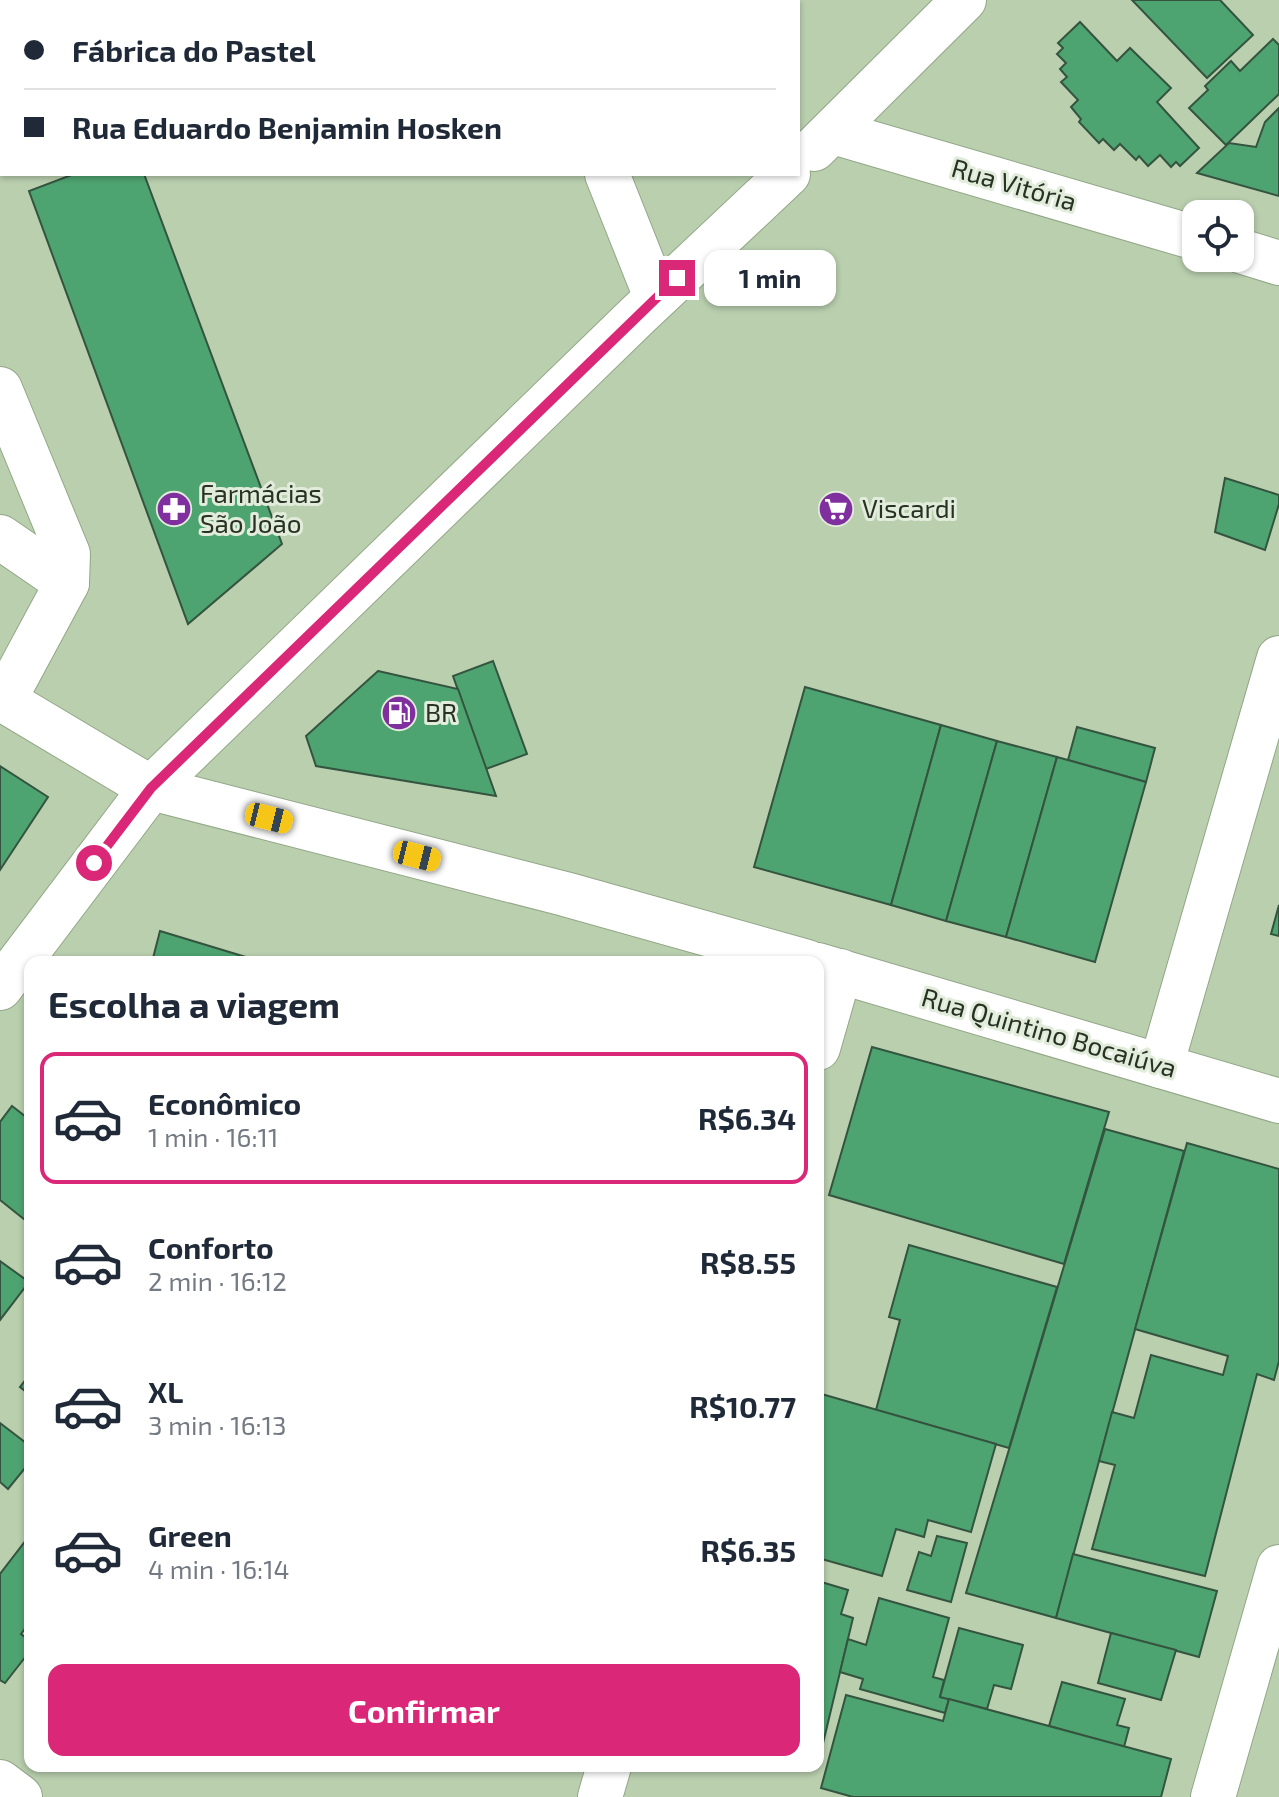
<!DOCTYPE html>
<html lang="pt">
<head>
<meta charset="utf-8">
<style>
	:root { --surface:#fff; --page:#f6f6f7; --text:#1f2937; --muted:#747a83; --line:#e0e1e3; --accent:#db2777 }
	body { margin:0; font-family:"Exo 2",sans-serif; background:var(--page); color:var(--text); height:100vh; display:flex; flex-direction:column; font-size:30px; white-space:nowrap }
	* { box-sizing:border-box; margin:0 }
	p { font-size:26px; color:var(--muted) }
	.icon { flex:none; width:44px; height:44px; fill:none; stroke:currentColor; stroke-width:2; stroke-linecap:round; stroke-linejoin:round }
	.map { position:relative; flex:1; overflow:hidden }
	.panel { position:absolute; left:24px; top:956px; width:800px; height:816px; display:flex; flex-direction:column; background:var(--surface); border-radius:16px; box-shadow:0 2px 6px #0004 }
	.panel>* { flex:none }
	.hud { position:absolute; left:0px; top:0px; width:800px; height:176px; box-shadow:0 2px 6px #0004; display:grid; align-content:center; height:176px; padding:0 24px; background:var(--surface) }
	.buttons { position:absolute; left:1182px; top:200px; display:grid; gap:16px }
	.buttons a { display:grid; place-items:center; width:72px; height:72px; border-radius:16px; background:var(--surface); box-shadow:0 2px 6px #0004; font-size:40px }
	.end { position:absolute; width:36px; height:36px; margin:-18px; border:10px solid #db2777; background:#fff; box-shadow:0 0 0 4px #fff }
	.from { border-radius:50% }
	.bubble { position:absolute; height:56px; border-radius:16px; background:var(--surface); box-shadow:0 2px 6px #0004; font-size:26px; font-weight:700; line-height:56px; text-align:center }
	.car { position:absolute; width:24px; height:48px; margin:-24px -12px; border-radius:10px; box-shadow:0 0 6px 2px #0007; background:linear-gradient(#f5c518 24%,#345 0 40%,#f5c518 0 76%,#345 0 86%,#f5c518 0) }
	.hud b { display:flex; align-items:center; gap:28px; height:76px; font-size:30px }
	.hud b+b { border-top:2px solid var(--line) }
	.hud i { width:20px; height:20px; background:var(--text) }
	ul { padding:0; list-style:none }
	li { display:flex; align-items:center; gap:24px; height:132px; margin:0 16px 12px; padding:0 8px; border:4px solid transparent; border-radius:16px }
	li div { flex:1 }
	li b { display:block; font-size:30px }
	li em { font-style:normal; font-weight:700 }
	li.on { border-color:var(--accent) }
	li>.icon { width:72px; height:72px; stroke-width:1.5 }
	h2 { padding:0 24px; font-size:36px; line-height:96px }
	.button { display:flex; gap:16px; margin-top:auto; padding:16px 24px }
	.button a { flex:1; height:92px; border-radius:16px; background:var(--accent); color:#fff; font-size:32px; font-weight:700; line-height:92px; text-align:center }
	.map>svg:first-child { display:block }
</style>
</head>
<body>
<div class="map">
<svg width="1279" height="1797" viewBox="0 0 1279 1797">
	<rect width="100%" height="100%" fill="#b9cfae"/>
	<g fill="#4ea470" stroke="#34543f" stroke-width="2">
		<path d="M202 0H358L352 2Z"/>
		<path d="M592 0H722L724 2H593Z"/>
		<path d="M1132 0H1220L1253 35 1207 78Z"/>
		<path d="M1080 22 1117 61 1130 48 1171 88 1157 102 1199 148 1180 166 1176 162 1171 167 1160 155 1148 166 1139 156 1136 160 1120 144 1114 150 1103 139 1099 143 1079 122 1081 119 1071 107 1078 100 1061 82 1067 77 1060 69 1066 63 1057 54 1063 48 1058 43Z"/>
		<path d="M1273 39 1279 45V94L1226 145 1189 108 1208 90 1205 86 1231 61 1240 71Z"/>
		<path d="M1279 108V196L1197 173 1229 143 1256 147 1265 122Z"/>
		<path d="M74 174H144L282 544 188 624 29 191Z"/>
		<path d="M1225 478 1279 495V504L1265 550 1215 532Z"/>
		<path d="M493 661 527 754 486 769 453 676Z"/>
		<path d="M378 671 458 689 496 796 316 766 306 736Z"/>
		<path d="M805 687 941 725 891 905 754 867Z"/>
		<path d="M941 725 997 741 946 921 891 905Z"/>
		<path d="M1077 727 1155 748 1146 782 1068 760Z"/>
		<path d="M997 741 1057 757 1006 937 946 921Z"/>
		<path d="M1057 757 1146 782 1095 962 1006 937Z"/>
		<path d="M0 766 48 797 0 870Z"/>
		<path d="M1279 905V936L1271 934Z"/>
		<path d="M160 931 249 958 248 962H152Z"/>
		<path d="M872 1047 1109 1112 1064 1264 829 1195Z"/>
		<path d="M12 1106 30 1120V1224L0 1200V1122Z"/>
		<path d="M1105 1129 1184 1151 1056 1618 966 1593Z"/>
		<path d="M1187 1143 1279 1169V1361L1274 1380 1257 1374 1205 1576 1092 1549 1115 1465 1099 1461 1112 1412 1134 1418 1151 1355 1223 1375 1228 1356 1135 1329Z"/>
		<path d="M909 1245 1057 1287 1009 1448 876 1410 900 1320 889 1317Z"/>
		<path d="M0 1261 29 1282 0 1320Z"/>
		<path d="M30 1374V1395L20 1387Z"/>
		<path d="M818 1393 996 1444 971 1532 928 1520 924 1537 896 1529 882 1576 818 1558Z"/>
		<path d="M0 1423 30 1446V1462L8 1489 0 1482Z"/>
		<path d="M30 1535V1622L21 1634 30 1641V1651L5 1683 0 1680V1574Z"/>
		<path d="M937 1536 967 1543 951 1602 907 1590 919 1552 931 1556Z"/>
		<path d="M1073 1554 1217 1591 1199 1657 1056 1618Z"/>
		<path d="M818 1581 848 1590 841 1614 853 1618 819 1760Z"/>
		<path d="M879 1598 949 1618 933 1677 944 1680 940 1697 949 1699 945 1713 860 1689 863 1679 840 1672 848 1639 866 1645Z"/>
		<path d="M959 1628 1023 1645 1011 1689 994 1685 987 1709 940 1697Z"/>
		<path d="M1111 1633 1176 1650 1161 1700 1098 1683Z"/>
		<path d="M1062 1682 1125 1699 1117 1725 1129 1728 1124 1747 1049 1726Z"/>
		<path d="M846 1695 943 1721 949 1699 1171 1759 1161 1797H853L821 1788Z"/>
	</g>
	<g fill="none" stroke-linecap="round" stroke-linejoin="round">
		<defs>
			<g id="minor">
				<path d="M537 0V2"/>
				<path d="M833 132 1196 238"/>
				<path d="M814 149 964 0"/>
				<path d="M607 174 656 297"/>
				<path d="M1240 251 1279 263"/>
				<path d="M0 389 68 554 67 583 4 700"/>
				<path d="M0 537 67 583"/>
				<path d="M0 698 151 788 565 894 807 962"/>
				<path d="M818 965 1279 1101"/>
				<path d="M0 988 151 788 638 315 788 174"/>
				<path d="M818 1048 840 971"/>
				<path d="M1161 1066 1279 658"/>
				<path d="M0 1782 20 1797"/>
				<path d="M600 1797 609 1766"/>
				<path d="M1213 1797 1279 1567"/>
			</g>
		</defs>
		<use href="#minor" stroke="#92a787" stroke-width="46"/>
		<use href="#minor" stroke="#fff" stroke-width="44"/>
	</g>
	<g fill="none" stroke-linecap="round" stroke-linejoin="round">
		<path stroke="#db2777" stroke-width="10" d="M94 863 151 788 677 278"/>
	</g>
	<defs>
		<symbol id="pharmacy-disc" viewBox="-11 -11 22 22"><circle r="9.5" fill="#802f9e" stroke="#e1ecdb"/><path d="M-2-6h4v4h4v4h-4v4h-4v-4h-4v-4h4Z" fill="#fff"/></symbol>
		<symbol id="supermarket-disc" viewBox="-11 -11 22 22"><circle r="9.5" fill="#802f9e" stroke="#e1ecdb"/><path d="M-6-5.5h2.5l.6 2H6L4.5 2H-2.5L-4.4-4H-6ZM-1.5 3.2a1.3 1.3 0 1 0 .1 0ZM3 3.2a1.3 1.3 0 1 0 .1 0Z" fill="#fff"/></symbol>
		<symbol id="fuel-disc" viewBox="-11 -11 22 22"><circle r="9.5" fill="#802f9e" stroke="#e1ecdb"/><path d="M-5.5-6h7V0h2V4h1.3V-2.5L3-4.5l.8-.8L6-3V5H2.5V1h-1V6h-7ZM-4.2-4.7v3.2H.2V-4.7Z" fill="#fff"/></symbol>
	</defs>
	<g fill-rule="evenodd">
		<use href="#pharmacy-disc" x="154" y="489" width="40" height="40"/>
		<use href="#supermarket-disc" x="816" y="489" width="40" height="40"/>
		<use href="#fuel-disc" x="379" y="693" width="40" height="40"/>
	</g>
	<g text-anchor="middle" stroke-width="6" stroke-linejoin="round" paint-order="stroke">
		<g font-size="26" fill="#283124" stroke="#e1ecdb">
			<text transform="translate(1014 185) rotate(16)" y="9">Rua Vitória</text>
			<text transform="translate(1049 1033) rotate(16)" y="9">Rua Quintino Bocaiúva</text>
		</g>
		<g font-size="26" fill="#283124" stroke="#e1ecdb" text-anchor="start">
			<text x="200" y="503">Farmácias<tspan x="200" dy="30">São João</tspan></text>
			<text x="862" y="518">Viscardi</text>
			<text x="425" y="722">BR</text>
		</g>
	</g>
</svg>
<div class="buttons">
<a><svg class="icon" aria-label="locate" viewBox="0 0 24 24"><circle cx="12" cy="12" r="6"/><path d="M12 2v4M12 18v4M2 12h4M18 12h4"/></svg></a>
</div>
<i class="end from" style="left:94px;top:863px"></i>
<i class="end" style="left:677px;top:278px"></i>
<div class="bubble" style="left:704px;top:250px;width:132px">1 min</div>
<i class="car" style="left:269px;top:818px;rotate:104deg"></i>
<i class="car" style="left:417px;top:856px;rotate:104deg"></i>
<div class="hud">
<b><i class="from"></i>Fábrica do Pastel</b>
<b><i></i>Rua Eduardo Benjamin Hosken</b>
</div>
<section class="panel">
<h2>Escolha a viagem</h2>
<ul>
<li class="on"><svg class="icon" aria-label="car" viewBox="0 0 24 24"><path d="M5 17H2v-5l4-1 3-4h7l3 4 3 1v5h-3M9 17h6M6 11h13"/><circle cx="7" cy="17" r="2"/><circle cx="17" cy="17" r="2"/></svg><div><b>Econômico</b><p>1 min · 16:11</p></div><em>R$6.34</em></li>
<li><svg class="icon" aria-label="car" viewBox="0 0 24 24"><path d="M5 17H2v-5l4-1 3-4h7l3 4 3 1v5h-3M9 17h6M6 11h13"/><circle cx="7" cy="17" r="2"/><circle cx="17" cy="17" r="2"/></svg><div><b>Conforto</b><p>2 min · 16:12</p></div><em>R$8.55</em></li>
<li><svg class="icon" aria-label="car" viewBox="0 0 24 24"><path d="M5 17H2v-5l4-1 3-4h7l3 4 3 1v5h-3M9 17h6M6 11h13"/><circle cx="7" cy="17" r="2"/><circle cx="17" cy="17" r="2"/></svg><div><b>XL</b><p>3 min · 16:13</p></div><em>R$10.77</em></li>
<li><svg class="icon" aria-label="car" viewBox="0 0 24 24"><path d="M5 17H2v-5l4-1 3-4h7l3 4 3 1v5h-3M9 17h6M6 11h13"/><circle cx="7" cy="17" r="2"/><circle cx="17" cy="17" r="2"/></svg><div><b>Green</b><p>4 min · 16:14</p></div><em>R$6.35</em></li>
</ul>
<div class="button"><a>Confirmar</a></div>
</section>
</div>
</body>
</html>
